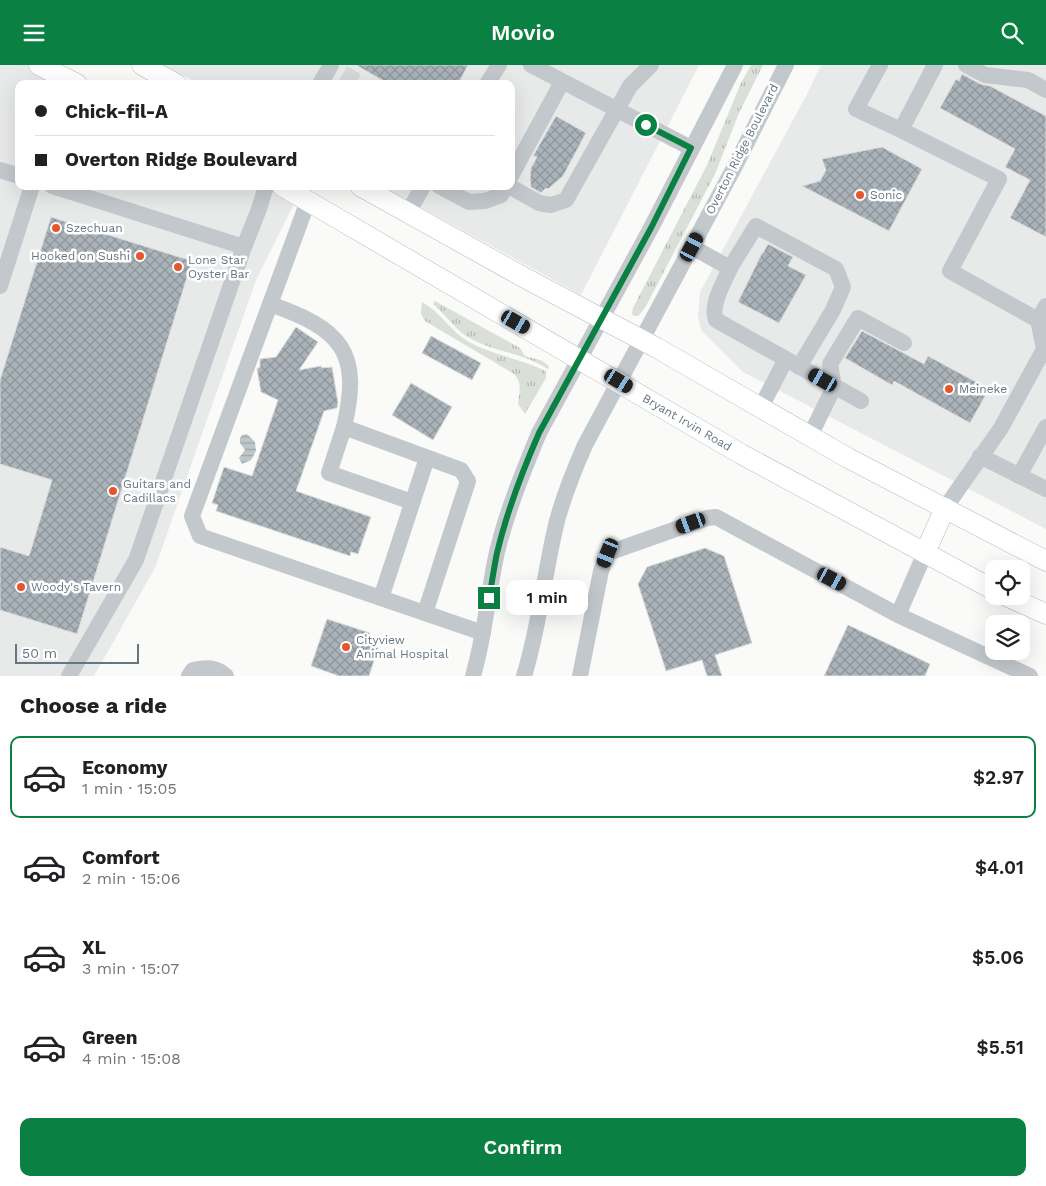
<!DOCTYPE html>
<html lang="en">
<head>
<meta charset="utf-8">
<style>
	:root { --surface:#fff; --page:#f6f6f6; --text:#202124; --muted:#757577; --line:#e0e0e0; --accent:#0b8043 }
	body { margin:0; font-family:"Work Sans",sans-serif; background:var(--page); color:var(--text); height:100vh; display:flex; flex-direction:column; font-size:19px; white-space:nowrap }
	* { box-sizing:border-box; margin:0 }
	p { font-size:16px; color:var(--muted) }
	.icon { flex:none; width:28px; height:28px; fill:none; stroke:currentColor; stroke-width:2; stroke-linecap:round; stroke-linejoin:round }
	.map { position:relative; height:611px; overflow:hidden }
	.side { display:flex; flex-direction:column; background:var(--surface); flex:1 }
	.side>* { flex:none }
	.hud { position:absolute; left:15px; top:15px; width:500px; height:110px; border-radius:10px; box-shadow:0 5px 20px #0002; display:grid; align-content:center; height:110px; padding:0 20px; background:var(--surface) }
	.tools { position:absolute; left:985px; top:495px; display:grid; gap:10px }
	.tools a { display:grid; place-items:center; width:45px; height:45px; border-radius:10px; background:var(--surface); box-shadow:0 5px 20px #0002; font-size:25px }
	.scale { position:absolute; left:15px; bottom:12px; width:124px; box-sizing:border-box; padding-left:5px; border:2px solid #657683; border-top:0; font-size:14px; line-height:18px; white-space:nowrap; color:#657683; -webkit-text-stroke:4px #fff; paint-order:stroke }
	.end { position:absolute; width:22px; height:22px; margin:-11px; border:6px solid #0b8043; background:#fff; box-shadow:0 0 0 2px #fff }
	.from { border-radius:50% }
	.bubble { position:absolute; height:35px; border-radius:10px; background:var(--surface); box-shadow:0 5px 20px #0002; font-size:16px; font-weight:600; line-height:35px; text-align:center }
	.car { position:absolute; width:15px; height:30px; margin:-15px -8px; border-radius:6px; box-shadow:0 0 4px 1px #0007; background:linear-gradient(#222 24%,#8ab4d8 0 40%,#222 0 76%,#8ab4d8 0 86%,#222 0) }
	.hud b { display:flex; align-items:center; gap:18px; height:48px; font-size:19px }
	.hud b+b { border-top:1px solid var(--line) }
	.hud i { width:12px; height:12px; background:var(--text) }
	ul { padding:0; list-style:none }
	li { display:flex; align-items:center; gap:15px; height:82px; margin:0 10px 8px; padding:0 10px; border:2px solid transparent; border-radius:10px }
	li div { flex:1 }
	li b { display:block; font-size:19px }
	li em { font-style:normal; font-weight:600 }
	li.active { border-color:var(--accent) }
	li>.icon { width:45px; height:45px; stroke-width:1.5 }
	h2 { padding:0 20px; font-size:22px; line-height:60px }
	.button { display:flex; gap:10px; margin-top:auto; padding:10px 20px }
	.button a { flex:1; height:58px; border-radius:10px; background:var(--accent); color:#fff; font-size:20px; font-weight:600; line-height:58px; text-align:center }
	header { display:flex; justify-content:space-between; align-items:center; height:65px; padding:0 20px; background:var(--accent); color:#fff; font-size:22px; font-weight:600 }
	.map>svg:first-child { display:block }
</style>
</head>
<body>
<header><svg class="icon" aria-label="menu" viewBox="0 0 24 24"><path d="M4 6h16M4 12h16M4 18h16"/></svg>Movio<svg class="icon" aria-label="search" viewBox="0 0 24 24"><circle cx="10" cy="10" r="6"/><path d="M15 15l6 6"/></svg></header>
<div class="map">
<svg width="1046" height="611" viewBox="0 0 1046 611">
	<defs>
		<pattern id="grass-tufts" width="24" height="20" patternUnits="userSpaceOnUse" patternTransform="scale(1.25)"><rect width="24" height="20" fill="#dadfd7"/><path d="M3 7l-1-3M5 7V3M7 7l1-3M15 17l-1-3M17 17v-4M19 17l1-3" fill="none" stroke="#b4b9b4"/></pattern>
		<pattern id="water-rules" width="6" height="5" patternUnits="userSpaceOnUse" patternTransform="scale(1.25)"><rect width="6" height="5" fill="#bbc7cb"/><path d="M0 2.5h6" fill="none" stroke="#9ca6aa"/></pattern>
		<pattern id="building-cross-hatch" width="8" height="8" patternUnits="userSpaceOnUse" patternTransform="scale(1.25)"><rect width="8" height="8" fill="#aab3b9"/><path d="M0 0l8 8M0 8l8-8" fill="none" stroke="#8e969c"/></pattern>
	</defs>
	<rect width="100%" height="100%" fill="#fafaf8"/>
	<g fill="#e8e9e9">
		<path d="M0 0H39L77 19H19V121H282L298 131 256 215 155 503 94 611H0Z"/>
		<path d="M162 0H699L581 230 382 121H511V19H200Z"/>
		<path d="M821 0H1046V464L743 307 701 265 698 250 700 227 806 31Z"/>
	</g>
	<g fill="url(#grass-tufts)">
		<path d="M751 0H763L739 48 715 109 645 243 638 251H634L632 249 633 243 707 100 741 18Z"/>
		<path d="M435 236 520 283C522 285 523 288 524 290 530 295 541 291 549 302L548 304C539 299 530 294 520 291 500 285 481 281 463 269 452 260 444 248 433 239Z"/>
		<path d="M422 237C441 247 450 266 469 277 493 290 521 294 546 306V313L525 349 518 339C519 328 523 318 514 309L425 256 421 249Z"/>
	</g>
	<path fill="url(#water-rules)" d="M247 369 255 377 256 386 251 395 242 399 239 393 245 385 240 378V373L242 370Z"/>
	<g fill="url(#building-cross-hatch)" stroke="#dcdcda">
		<path d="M356 0H468L458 19H389Z"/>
		<path d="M962 9 980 19 990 21 1046 51V172L1010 153 1030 115 1005 102 1015 84 940 43 956 14 959 16Z"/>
		<path d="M556 51 586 68 563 111 548 124 546 123 541 128 531 122 530 114 531 103 537 92 533 91Z"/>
		<path d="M882 82 922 104 889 166 802 121 820 116 826 105 822 94Z"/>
		<path d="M51 152 192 196 77 569 0 545V482L29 491 52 415 0 399V315Z"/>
		<path d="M768 179 793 192 788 201 806 210 779 258 738 237 762 188H763Z"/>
		<path d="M296 262 318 277 299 305 321 301 322 303 332 302 338 338 337 343 324 346 296 426 371 452 358 489 351 487 350 491 216 446 218 440 212 438 224 402 252 411 278 335 261 327 257 304 260 302V294L276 292Z"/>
		<path d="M862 266 924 299 928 291 989 324 970 358 894 316 892 320 845 293Z"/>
		<path d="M431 271 481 298 472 315 422 288Z"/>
		<path d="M411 318 452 342 433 375 392 350Z"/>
		<path d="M705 483 724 491 752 578 715 590 722 611H707L702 595 666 606 638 519 647 502Z"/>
		<path d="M327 554 370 568 368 573 374 575 372 581 378 583 369 611H339L311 601Z"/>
		<path d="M848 560 930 599 925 611H824Z"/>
	</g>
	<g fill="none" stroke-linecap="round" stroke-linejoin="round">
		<path stroke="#d5d9db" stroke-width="16" stroke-dasharray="16 8" stroke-linecap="butt" d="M346 19 357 0"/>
		<defs>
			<g id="major">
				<path d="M39 0 77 19"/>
				<path d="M142 0 176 19"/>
				<path id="s1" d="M282 121 741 389 994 525"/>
				<path d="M360 121 525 213 657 283 848 393 1046 496"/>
				<path d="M925 488 945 443"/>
				<path d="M1006 531 1046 549"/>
			</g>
		</defs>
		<use href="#major" stroke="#b5babe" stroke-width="21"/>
		<g stroke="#c3c8cc" stroke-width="16">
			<path d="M531 0 691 83"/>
			<path d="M880 0 856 44 901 65"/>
			<path d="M935 0 901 65 999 114 950 206 1038 255"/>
			<path d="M966 0 985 10 1028 15 1046 25"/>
			<path d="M320 19 331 0"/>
			<path d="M487 19 499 0"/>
			<path d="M0 105 19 111"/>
			<path d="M511 111 562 17"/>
			<path d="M52 121 244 182"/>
			<path d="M439 121 469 137 485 136 501 130 506 121"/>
			<path d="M509 121 539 138 551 140 566 135 630 21 651 0"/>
			<path d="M308 136 192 451 200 471 483 568"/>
			<path d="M408 148 423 121"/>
			<path d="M692 182 730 203C724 218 710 239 716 255L861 336"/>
			<path d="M730 203 756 161 836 204 843 222 833 245 799 302"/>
			<path d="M0 221 32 121"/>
			<path d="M270 239C341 264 362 286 344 362L461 405 468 416 425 548"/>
			<path d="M761 342 786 294"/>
			<path d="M344 362 329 408 412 437"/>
			<path d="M810 371 834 322 830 299 858 253 904 278"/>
			<path d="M980 391 1046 424"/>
			<path d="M1019 411 1046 362"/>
			<path d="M945 443 1001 363 1044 284 1038 255 1046 241"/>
			<path d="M381 533 427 393"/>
			<path d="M898 550 1030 611"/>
			<path d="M69 611 136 495 244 182 259 144 266 121"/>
			<path d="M189 611 193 605C206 602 216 602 226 611"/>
			<path d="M473 611C485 570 488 528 497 487 507 446 523 407 539 368L651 163 735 0"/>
			<path d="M524 611C540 560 544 508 557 456 564 430 574 405 585 380L734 103 786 0"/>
			<path d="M580 611 601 506 608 488 707 453 716 452 898 550 925 488"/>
		</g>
		<use href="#major" stroke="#fff" stroke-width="20"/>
	</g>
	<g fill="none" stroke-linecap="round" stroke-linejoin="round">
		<path stroke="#0b8043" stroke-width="6" d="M489 533C492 518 494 502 497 488 507 446 522 407 539 368L651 163 691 83 646 60"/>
	</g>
	<g fill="#e4572e" stroke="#fff" stroke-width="2">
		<circle cx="860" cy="130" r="5"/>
		<circle cx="56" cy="163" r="5"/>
		<circle cx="140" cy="191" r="5"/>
		<circle cx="178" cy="202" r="5"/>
		<circle cx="949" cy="324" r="5"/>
		<circle cx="113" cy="426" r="5"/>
		<circle cx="21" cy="522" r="5"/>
		<circle cx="346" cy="582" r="5"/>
	</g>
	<g text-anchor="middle" stroke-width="5" stroke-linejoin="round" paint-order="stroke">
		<g font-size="12" fill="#657683" stroke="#fff">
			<text transform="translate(742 84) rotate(-63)" y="4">Overton Ridge Boulevard</text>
			<text dy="4" stroke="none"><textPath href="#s1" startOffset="469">Bryant Irvin Road</textPath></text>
		</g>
		<g font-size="12" fill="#657683" stroke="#fff" text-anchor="start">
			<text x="870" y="134">Sonic</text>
			<text x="66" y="167">Szechuan</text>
			<text x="130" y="195" text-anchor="end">Hooked on Sushi</text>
			<text x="188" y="199">Lone Star<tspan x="188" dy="14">Oyster Bar</tspan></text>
			<text x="959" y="328">Meineke</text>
			<text x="123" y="423">Guitars and<tspan x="123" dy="14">Cadillacs</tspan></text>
			<text x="31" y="526">Woody's Tavern</text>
			<text x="356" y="579">Cityview<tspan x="356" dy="14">Animal Hospital</tspan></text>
		</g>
	</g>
</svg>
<div class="tools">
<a><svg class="icon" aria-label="locate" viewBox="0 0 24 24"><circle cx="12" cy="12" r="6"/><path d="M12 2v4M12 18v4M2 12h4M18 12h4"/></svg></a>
<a><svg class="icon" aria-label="layers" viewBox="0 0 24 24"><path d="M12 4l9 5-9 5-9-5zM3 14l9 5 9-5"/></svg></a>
</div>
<div class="scale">50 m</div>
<i class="end from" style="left:646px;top:60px"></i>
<i class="end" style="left:489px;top:533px"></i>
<div class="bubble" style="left:506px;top:515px;width:82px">1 min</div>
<i class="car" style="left:692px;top:182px;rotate:28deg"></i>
<i class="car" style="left:516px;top:257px;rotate:120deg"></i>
<i class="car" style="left:823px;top:315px;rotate:300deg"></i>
<i class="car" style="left:619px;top:316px;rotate:121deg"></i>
<i class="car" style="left:691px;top:458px;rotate:250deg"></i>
<i class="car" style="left:608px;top:488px;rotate:202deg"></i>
<i class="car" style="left:832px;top:514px;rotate:118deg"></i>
<div class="hud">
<b><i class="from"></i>Chick-fil-A</b>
<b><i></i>Overton Ridge Boulevard</b>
</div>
</div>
<section class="side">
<h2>Choose a ride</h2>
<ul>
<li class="active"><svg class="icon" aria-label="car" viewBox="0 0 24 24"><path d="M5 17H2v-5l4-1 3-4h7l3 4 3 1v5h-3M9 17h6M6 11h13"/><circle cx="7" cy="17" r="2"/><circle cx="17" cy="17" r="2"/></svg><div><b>Economy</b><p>1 min · 15:05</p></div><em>$2.97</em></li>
<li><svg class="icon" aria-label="car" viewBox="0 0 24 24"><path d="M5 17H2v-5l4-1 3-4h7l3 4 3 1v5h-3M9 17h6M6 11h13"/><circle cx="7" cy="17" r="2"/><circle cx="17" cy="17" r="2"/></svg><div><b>Comfort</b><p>2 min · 15:06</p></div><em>$4.01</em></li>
<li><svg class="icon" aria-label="car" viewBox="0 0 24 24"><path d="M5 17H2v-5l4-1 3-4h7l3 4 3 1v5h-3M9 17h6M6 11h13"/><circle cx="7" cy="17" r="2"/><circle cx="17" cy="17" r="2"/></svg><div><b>XL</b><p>3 min · 15:07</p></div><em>$5.06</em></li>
<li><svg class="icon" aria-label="car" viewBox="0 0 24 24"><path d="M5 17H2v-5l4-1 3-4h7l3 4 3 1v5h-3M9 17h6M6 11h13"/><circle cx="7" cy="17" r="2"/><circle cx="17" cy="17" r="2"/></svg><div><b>Green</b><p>4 min · 15:08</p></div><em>$5.51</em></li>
</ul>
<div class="button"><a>Confirm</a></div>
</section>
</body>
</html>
